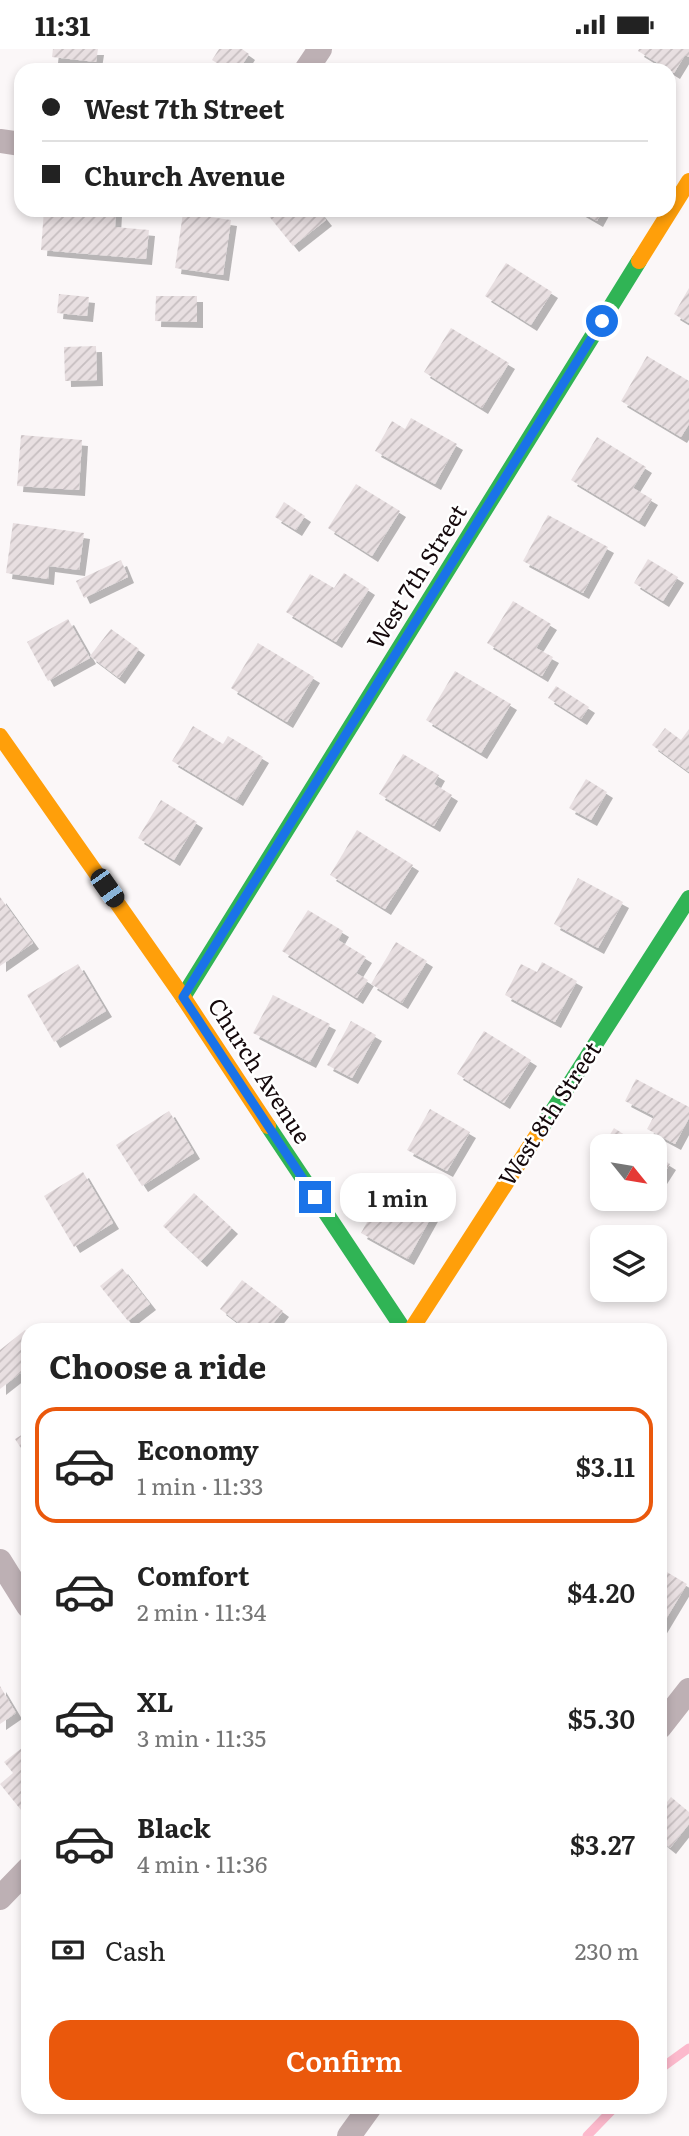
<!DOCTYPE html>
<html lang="en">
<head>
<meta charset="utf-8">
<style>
	:root { --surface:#fff; --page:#f2f2f2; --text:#222; --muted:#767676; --line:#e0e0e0; --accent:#ea580c }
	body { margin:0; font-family:Literata,serif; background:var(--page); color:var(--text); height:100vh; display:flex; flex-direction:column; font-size:26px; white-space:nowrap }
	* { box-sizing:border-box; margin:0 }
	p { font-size:23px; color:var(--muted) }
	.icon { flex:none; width:38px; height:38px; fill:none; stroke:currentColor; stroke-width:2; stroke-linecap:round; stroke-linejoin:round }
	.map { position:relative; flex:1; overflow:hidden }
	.panel { position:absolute; left:21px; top:1274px; width:646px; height:791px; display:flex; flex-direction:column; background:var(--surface); border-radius:21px; box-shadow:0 4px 10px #0003 }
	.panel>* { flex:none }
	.hud { position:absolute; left:14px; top:14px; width:662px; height:154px; border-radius:21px; box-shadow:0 4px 10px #0003; display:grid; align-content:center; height:154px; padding:0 28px; background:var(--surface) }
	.needle { width:46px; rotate:120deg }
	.buttons { position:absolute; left:590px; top:1085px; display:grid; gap:14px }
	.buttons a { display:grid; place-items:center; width:77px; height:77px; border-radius:14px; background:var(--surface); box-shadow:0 4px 10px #0003; font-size:35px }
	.end { position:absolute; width:32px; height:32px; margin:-16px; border:9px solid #1a73e8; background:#fff; box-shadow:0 0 0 4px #fff }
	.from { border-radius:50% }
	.bubble { position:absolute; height:49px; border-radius:21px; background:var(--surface); box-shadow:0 4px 10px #0003; font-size:23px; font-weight:600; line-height:49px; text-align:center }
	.car { position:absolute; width:21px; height:42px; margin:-21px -10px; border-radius:9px; box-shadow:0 0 5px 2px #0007; background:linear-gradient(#222 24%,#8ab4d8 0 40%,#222 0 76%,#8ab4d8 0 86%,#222 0) }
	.hud b { display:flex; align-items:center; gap:24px; height:66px; font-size:26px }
	.hud b+b { border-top:2px solid var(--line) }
	.hud i { width:18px; height:18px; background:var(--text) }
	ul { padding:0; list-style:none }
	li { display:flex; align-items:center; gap:21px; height:116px; margin:0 14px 10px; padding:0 14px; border:4px solid transparent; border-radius:21px }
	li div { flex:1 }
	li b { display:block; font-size:26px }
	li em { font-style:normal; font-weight:600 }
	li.current { border-color:var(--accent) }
	li>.icon { width:63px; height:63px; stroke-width:1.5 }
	h2 { padding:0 28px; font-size:32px; line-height:84px }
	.pay { display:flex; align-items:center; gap:18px; height:77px; padding:0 28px; font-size:26px }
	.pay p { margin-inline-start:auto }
	.cta { display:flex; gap:14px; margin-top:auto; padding:14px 28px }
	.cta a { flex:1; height:80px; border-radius:21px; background:var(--accent); color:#fff; font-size:28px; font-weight:600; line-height:80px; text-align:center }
	.status { display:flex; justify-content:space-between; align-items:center; height:49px; padding:0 35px; background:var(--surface); direction:ltr }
	.status svg { height:19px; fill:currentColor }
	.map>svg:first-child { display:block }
</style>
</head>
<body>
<div class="status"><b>11:31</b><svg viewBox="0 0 49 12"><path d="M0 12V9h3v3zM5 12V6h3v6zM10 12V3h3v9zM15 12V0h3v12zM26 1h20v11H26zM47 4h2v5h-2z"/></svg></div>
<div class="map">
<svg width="689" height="2087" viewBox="0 0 689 2087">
	<defs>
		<pattern id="building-hatch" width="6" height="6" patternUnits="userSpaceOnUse" patternTransform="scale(1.75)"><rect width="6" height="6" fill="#e8dfe1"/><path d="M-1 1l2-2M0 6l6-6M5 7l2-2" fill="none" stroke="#c6bec0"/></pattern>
		<filter id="shadow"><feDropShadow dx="6" dy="6" stdDeviation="0" flood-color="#0004"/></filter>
	</defs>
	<rect width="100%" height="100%" fill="#fbf7f8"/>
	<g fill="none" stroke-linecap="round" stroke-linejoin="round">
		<g stroke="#fcb9cc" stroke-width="9">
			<path d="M660 2020 689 1999"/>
			<path d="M587 2087 615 2058"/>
		</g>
	</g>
	<g fill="url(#building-hatch)" filter="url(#shadow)">
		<path d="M53 0H98L96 13 52 8Z"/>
		<path d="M219 0H242L249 5 239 21H228L212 11Z"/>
		<path d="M639 0H689V8L685 6 674 24 638 2Z"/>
		<path d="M44 161H116L115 178 149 181 146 210 41 201Z"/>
		<path d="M264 161H318L326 171 293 197Z"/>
		<path d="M578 161H603L597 172Z"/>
		<path d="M183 164 231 171 223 226 175 219Z"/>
		<path d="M506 214 552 243 531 276 485 247Z"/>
		<path d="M689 239V274L674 265Z"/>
		<path d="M59 245 89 248 87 267 57 264Z"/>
		<path d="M156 247H197V273L155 272Z"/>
		<path d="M451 279 509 314 482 359 424 323Z"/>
		<path d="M96 297 97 331 65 332 64 298Z"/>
		<path d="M647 307 689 332V375L681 388 621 352Z"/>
		<path d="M411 369 457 395 435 435 375 402 392 372 405 380Z"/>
		<path d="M21 386 82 391 79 441 17 437Z"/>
		<path d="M597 388 646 418 633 439 652 450 639 472 571 431Z"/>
		<path d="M356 435 400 462 372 507 328 479Z"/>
		<path d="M284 453 305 467 296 481 275 468Z"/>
		<path d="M548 466 608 498 583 544 523 512Z"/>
		<path d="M13 474 84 484 79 521 49 517 48 530 6 524Z"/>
		<path d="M648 510 678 528 663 552 634 534Z"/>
		<path d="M121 511 128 528 84 549 76 532Z"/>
		<path d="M344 524 369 540 336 593 286 563 310 525 334 539Z"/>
		<path d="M513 552 551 575 536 599 553 608 542 627 487 594Z"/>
		<path d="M68 570 90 609 48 632 27 593Z"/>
		<path d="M111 580 139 600 119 629 90 607Z"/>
		<path d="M258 594 314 628 287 673 231 639Z"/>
		<path d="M455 622 511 655 481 704 426 671Z"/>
		<path d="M556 637 589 658 581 670 548 649Z"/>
		<path d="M193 677 223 695 228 687 263 708 237 751 172 712Z"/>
		<path d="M665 679 681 691 689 680V723L652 696Z"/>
		<path d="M403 705 439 726 434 735 452 746 434 777 379 745Z"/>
		<path d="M586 730 607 743 591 771 569 759Z"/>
		<path d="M161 751 197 773 174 811 138 789Z"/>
		<path d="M357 781 413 816 385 860 330 826Z"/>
		<path d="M578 829 623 853 598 899 554 875Z"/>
		<path d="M0 848 33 894 0 917Z"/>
		<path d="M308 861 343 882 338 891 366 908 356 924 368 931 357 949 282 902Z"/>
		<path d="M396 893 427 912 402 954 371 935Z"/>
		<path d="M542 913 577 932 555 973 505 946 521 915 537 923Z"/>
		<path d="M78 915 106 962 54 993 27 946Z"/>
		<path d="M273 946 330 975 310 1013 253 984Z"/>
		<path d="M351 972 376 986 352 1029 327 1016Z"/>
		<path d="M484 982 531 1011 504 1054 457 1025Z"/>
		<path d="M636 1030 689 1058V1069L675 1095 647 1080 654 1067 625 1052Z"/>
		<path d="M430 1060 470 1083 447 1122 407 1101Z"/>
		<path d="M169 1062 194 1104 142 1137 116 1096Z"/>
		<path d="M614 1079 642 1097H603Z"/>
		<path d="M654 1105 670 1115 654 1140Z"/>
		<path d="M83 1123 113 1174 74 1198 44 1147Z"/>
		<path d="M387 1137 434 1163 408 1210 361 1184Z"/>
		<path d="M194 1144 232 1179 201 1212 163 1177Z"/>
		<path d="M122 1219 150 1255 128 1272 100 1237Z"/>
		<path d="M242 1231 283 1262 268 1281H248L220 1260Z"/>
		<path d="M25 1281 28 1285V1318L0 1340V1301Z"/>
		<path d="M28 1382V1410L15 1390Z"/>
		<path d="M660 1519 687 1535 660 1580Z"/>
		<path d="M0 1637 16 1664 0 1675Z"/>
		<path d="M28 1694V1756L21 1761 0 1735 13 1724 4 1713Z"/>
		<path d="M671 1748 689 1763V1775L670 1799 660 1791V1762Z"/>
	</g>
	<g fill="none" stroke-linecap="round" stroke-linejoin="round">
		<g stroke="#bdb0b4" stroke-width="24">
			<path d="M306 21 320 0"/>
			<path d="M0 92 21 95"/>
			<path d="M0 1512 28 1557"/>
			<path d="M660 1678 689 1641"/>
			<path d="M0 1849 28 1820"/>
			<path d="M349 2087 370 2058"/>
		</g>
		<g stroke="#30b455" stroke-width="16">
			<path d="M183 948 639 212"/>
			<path d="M268 1077 404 1281"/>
			<path d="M539 1083 689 849"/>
		</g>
		<g stroke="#ff9f0a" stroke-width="16">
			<path d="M639 212 689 132"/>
			<path d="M0 687 183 948 268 1077"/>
			<path d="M411 1281 539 1083"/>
		</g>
	</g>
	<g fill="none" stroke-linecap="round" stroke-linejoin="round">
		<path stroke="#1a73e8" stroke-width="9" d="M315 1148 183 948 602 272"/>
	</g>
	<g text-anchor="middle" stroke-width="5" stroke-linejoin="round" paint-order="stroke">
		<g font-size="23" fill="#14080b" stroke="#fff">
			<text transform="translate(417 528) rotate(-58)" y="8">West 7th Street</text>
			<text transform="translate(259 1022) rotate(57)" y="8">Church Avenue</text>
			<text transform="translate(550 1065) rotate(-57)" y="8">West 8th Street</text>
		</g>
	</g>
</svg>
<div class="buttons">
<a><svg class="needle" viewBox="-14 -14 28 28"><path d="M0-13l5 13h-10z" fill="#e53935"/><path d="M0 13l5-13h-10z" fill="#767676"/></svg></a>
<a><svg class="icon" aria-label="layers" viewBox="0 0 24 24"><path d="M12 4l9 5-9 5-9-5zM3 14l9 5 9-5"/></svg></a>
</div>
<i class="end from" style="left:602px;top:272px"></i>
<i class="end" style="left:315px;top:1148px"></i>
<div class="bubble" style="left:340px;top:1124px;width:116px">1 min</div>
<i class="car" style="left:107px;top:839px;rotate:145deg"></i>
<div class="hud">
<b><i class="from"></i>West 7th Street</b>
<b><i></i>Church Avenue</b>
</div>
<section class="panel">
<h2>Choose a ride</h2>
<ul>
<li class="current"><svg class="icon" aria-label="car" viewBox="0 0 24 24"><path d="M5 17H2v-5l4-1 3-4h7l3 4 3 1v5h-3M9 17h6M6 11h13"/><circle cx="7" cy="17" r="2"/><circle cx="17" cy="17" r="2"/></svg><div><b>Economy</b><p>1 min · 11:33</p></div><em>$3.11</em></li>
<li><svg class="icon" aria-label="car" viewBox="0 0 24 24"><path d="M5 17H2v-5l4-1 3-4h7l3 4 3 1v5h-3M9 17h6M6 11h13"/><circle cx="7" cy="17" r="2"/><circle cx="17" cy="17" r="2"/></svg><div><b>Comfort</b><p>2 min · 11:34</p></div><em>$4.20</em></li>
<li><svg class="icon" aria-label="car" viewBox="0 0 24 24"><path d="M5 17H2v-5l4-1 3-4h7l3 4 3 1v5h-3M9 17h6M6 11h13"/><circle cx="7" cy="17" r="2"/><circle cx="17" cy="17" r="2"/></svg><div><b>XL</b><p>3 min · 11:35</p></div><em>$5.30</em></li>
<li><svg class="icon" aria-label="car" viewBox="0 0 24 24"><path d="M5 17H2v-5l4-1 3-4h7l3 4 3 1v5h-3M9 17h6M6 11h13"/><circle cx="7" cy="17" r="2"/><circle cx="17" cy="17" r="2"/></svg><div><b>Black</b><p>4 min · 11:36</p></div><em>$3.27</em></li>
</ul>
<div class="pay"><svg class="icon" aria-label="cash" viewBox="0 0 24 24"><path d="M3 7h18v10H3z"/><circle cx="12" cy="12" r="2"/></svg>Cash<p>230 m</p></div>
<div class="cta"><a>Confirm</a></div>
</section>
</div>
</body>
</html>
